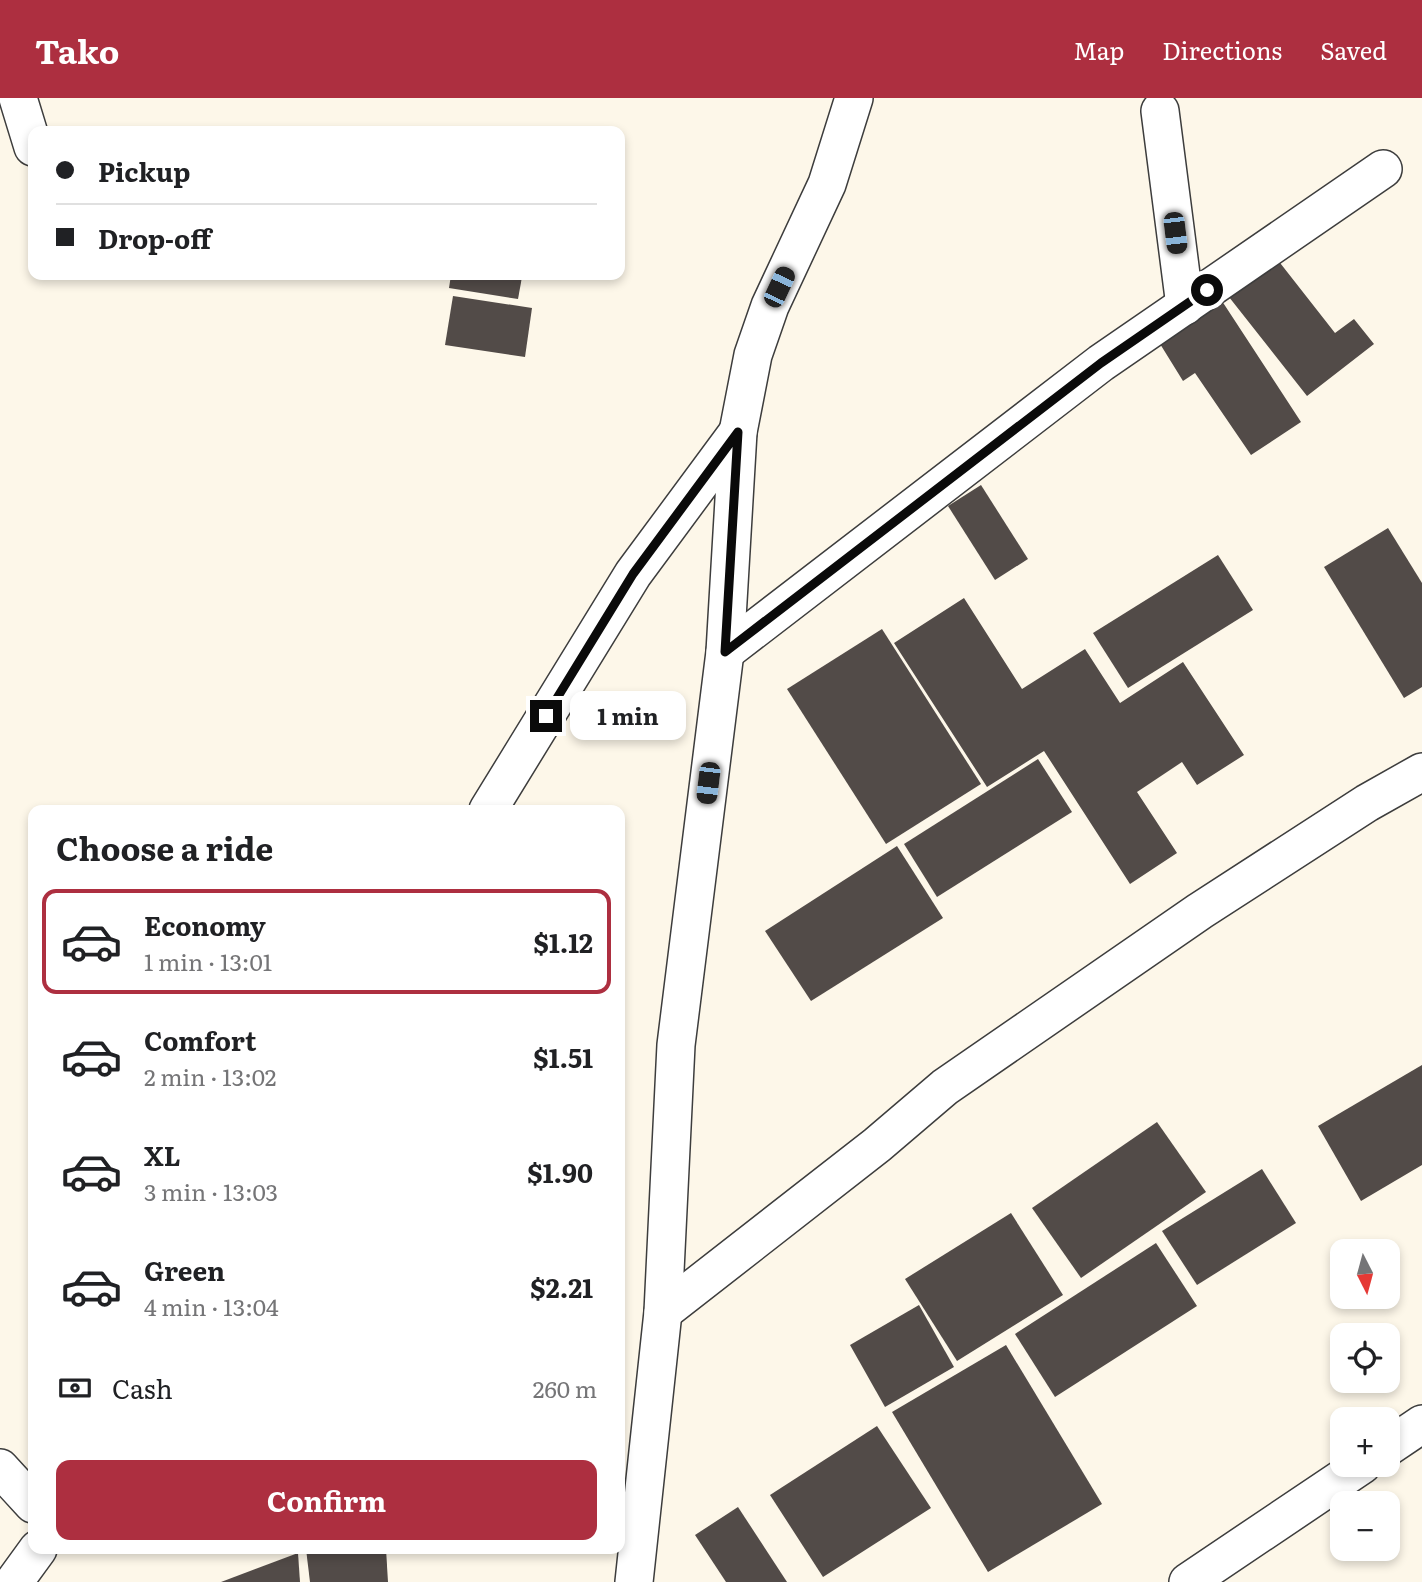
<!DOCTYPE html>
<html lang="en">
<head>
<meta charset="utf-8">
<style>
	:root { --surface:#fff; --page:#f6f6f6; --text:#202124; --muted:#757577; --line:#e0e0e0; --accent:#ad2f40 }
	body { margin:0; font-family:Literata,serif; background:var(--page); color:var(--text); height:100vh; display:flex; flex-direction:column; font-size:26px; white-space:nowrap }
	* { box-sizing:border-box; margin:0 }
	p { font-size:23px; color:var(--muted) }
	.icon { flex:none; width:38px; height:38px; fill:none; stroke:currentColor; stroke-width:2; stroke-linecap:round; stroke-linejoin:round }
	.map { position:relative; flex:1; overflow:hidden }
	.details { position:absolute; left:28px; top:707px; width:597px; height:749px; display:flex; flex-direction:column; background:var(--surface); border-radius:14px; box-shadow:0 4px 10px #0003 }
	.details>* { flex:none }
	.top-card { position:absolute; left:28px; top:28px; width:597px; height:154px; border-radius:14px; box-shadow:0 4px 10px #0003; display:grid; align-content:center; height:154px; padding:0 28px; background:var(--surface) }
	.needle { width:46px; rotate:174deg }
	.tools { position:absolute; left:1330px; top:1141px; display:grid; gap:14px }
	.tools a { display:grid; place-items:center; width:70px; height:70px; border-radius:14px; background:var(--surface); box-shadow:0 4px 10px #0003; font-size:35px }
	.end { position:absolute; width:32px; height:32px; margin:-16px; border:9px solid #0a0a0a; background:#fff; box-shadow:0 0 0 4px #fff }
	.from { border-radius:50% }
	.bubble { position:absolute; height:49px; border-radius:14px; background:var(--surface); box-shadow:0 4px 10px #0003; font-size:23px; font-weight:700; line-height:49px; text-align:center }
	.car { position:absolute; width:21px; height:42px; margin:-21px -10px; border-radius:9px; box-shadow:0 0 5px 2px #0007; background:linear-gradient(#222 24%,#8ab4d8 0 40%,#222 0 76%,#8ab4d8 0 86%,#222 0) }
	.top-card b { display:flex; align-items:center; gap:24px; height:66px; font-size:26px }
	.top-card b+b { border-top:2px solid var(--line) }
	.top-card i { width:18px; height:18px; background:var(--text) }
	ul { padding:0; list-style:none }
	li { display:flex; align-items:center; gap:21px; height:105px; margin:0 14px 10px; padding:0 14px; border:4px solid transparent; border-radius:14px }
	li div { flex:1 }
	li b { display:block; font-size:26px }
	li em { font-style:normal; font-weight:700 }
	li.selected { border-color:var(--accent) }
	li>.icon { width:63px; height:63px; stroke-width:1.5 }
	h2 { padding:0 28px; font-size:32px; line-height:84px }
	.pay { display:flex; align-items:center; gap:18px; height:77px; padding:0 28px; font-size:26px }
	.pay p { margin-inline-start:auto }
	.action { display:flex; gap:14px; margin-top:auto; padding:14px 28px }
	.action a { flex:1; height:80px; border-radius:14px; background:var(--accent); color:#fff; font-size:28px; font-weight:700; line-height:80px; text-align:center }
	header { display:flex; align-items:center; gap:42px; box-sizing:border-box; height:98px; padding:0 35px; background:var(--accent); color:#fff }
	header strong { font-size:33px }
	nav { display:flex; gap:38px; margin-inline-start:auto; font-size:24px }
	.map>svg:first-child { display:block }
</style>
</head>
<body>
<header>
<strong>Tako</strong>
<nav><a>Map</a><a>Directions</a><a>Saved</a></nav>
</header>
<div class="map">
<svg width="1422" height="1484" viewBox="0 0 1422 1484">
	<rect width="100%" height="100%" fill="#fdf7e9"/>
	<g fill="#524b48">
		<path d="M1277 161 1335 235 1354 221 1374 246 1307 298 1229 199Z"/>
		<path d="M451 177H506L522 179 518 201 449 190Z"/>
		<path d="M453 198 532 210 525 259 445 247Z"/>
		<path d="M1220 200 1301 324 1251 357 1195 275 1183 283 1157 241Z"/>
		<path d="M981 387 1028 461 995 482 948 408Z"/>
		<path d="M1388 430 1422 485V589L1404 600 1324 469Z"/>
		<path d="M1218 457 1253 512 1128 590 1093 535Z"/>
		<path d="M964 500 1022 591 1085 551 1120 605 1183 564 1244 657 1197 687 1182 664 1137 694 1177 755 1130 786 1044 653 987 689 894 545Z"/>
		<path d="M882 531 981 686 886 746 787 591Z"/>
		<path d="M1038 661 1072 714 937 799 904 746Z"/>
		<path d="M897 748 943 820 811 903 765 833Z"/>
		<path d="M1422 967V1067L1361 1103 1318 1028Z"/>
		<path d="M1157 1024 1206 1094 1081 1180 1032 1110Z"/>
		<path d="M1262 1071 1296 1125 1197 1187 1162 1133Z"/>
		<path d="M1011 1115 1063 1197 957 1263 905 1181Z"/>
		<path d="M1156 1145 1197 1208 1055 1299 1015 1236Z"/>
		<path d="M919 1207 954 1269 885 1309 850 1247Z"/>
		<path d="M1006 1247 1102 1406 988 1474 892 1314Z"/>
		<path d="M877 1328 931 1410 823 1479 770 1397Z"/>
		<path d="M738 1409 787 1484H726L695 1437Z"/>
		<path d="M306 1451H386L388 1484H310Z"/>
		<path d="M298 1455 300 1484H221Z"/>
	</g>
	<g fill="none" stroke-linecap="round" stroke-linejoin="round">
		<defs>
			<g id="minor">
				<path d="M18 0 33 49"/>
				<path d="M1160 13 1185 208"/>
				<path d="M725 554 1101 265 1383 71"/>
				<path d="M488 712 633 476 738 334"/>
				<path d="M663 1214 877 1047 945 989 1200 813 1367 705 1422 674"/>
				<path d="M1388 1349 1422 1326"/>
				<path d="M0 1370 33 1406"/>
				<path d="M14 1484 38 1451"/>
				<path d="M634 1484 663 1214 676 947 725 554 738 334 753 257 770 208 827 86 854 0"/>
				<path d="M1188 1484 1362 1367"/>
			</g>
		</defs>
		<use href="#minor" stroke="#3d3d3d" stroke-width="40"/>
		<use href="#minor" stroke="#fff" stroke-width="37"/>
	</g>
	<g fill="none" stroke-linecap="round" stroke-linejoin="round">
		<path stroke="#0a0a0a" stroke-width="9" d="M546 618 633 476 738 334 725 554 1101 265 1207 192"/>
	</g>
</svg>
<div class="tools">
<a><svg class="needle" viewBox="-14 -14 28 28"><path d="M0-13l5 13h-10z" fill="#e53935"/><path d="M0 13l5-13h-10z" fill="#757577"/></svg></a>
<a><svg class="icon" aria-label="locate" viewBox="0 0 24 24"><circle cx="12" cy="12" r="6"/><path d="M12 2v4M12 18v4M2 12h4M18 12h4"/></svg></a>
<a>+</a>
<a>−</a>
</div>
<i class="end from" style="left:1207px;top:192px"></i>
<i class="end" style="left:546px;top:618px"></i>
<div class="bubble" style="left:570px;top:593px;width:116px">1 min</div>
<i class="car" style="left:1175px;top:135px;rotate:173deg"></i>
<i class="car" style="left:779px;top:189px;rotate:25deg"></i>
<i class="car" style="left:708px;top:685px;rotate:187deg"></i>
<div class="top-card">
<b><i class="from"></i>Pickup</b>
<b><i></i>Drop-off</b>
</div>
<section class="details">
<h2>Choose a ride</h2>
<ul>
<li class="selected"><svg class="icon" aria-label="car" viewBox="0 0 24 24"><path d="M5 17H2v-5l4-1 3-4h7l3 4 3 1v5h-3M9 17h6M6 11h13"/><circle cx="7" cy="17" r="2"/><circle cx="17" cy="17" r="2"/></svg><div><b>Economy</b><p>1 min · 13:01</p></div><em>$1.12</em></li>
<li><svg class="icon" aria-label="car" viewBox="0 0 24 24"><path d="M5 17H2v-5l4-1 3-4h7l3 4 3 1v5h-3M9 17h6M6 11h13"/><circle cx="7" cy="17" r="2"/><circle cx="17" cy="17" r="2"/></svg><div><b>Comfort</b><p>2 min · 13:02</p></div><em>$1.51</em></li>
<li><svg class="icon" aria-label="car" viewBox="0 0 24 24"><path d="M5 17H2v-5l4-1 3-4h7l3 4 3 1v5h-3M9 17h6M6 11h13"/><circle cx="7" cy="17" r="2"/><circle cx="17" cy="17" r="2"/></svg><div><b>XL</b><p>3 min · 13:03</p></div><em>$1.90</em></li>
<li><svg class="icon" aria-label="car" viewBox="0 0 24 24"><path d="M5 17H2v-5l4-1 3-4h7l3 4 3 1v5h-3M9 17h6M6 11h13"/><circle cx="7" cy="17" r="2"/><circle cx="17" cy="17" r="2"/></svg><div><b>Green</b><p>4 min · 13:04</p></div><em>$2.21</em></li>
</ul>
<div class="pay"><svg class="icon" aria-label="cash" viewBox="0 0 24 24"><path d="M3 7h18v10H3z"/><circle cx="12" cy="12" r="2"/></svg>Cash<p>260 m</p></div>
<div class="action"><a>Confirm</a></div>
</section>
</div>
</body>
</html>
